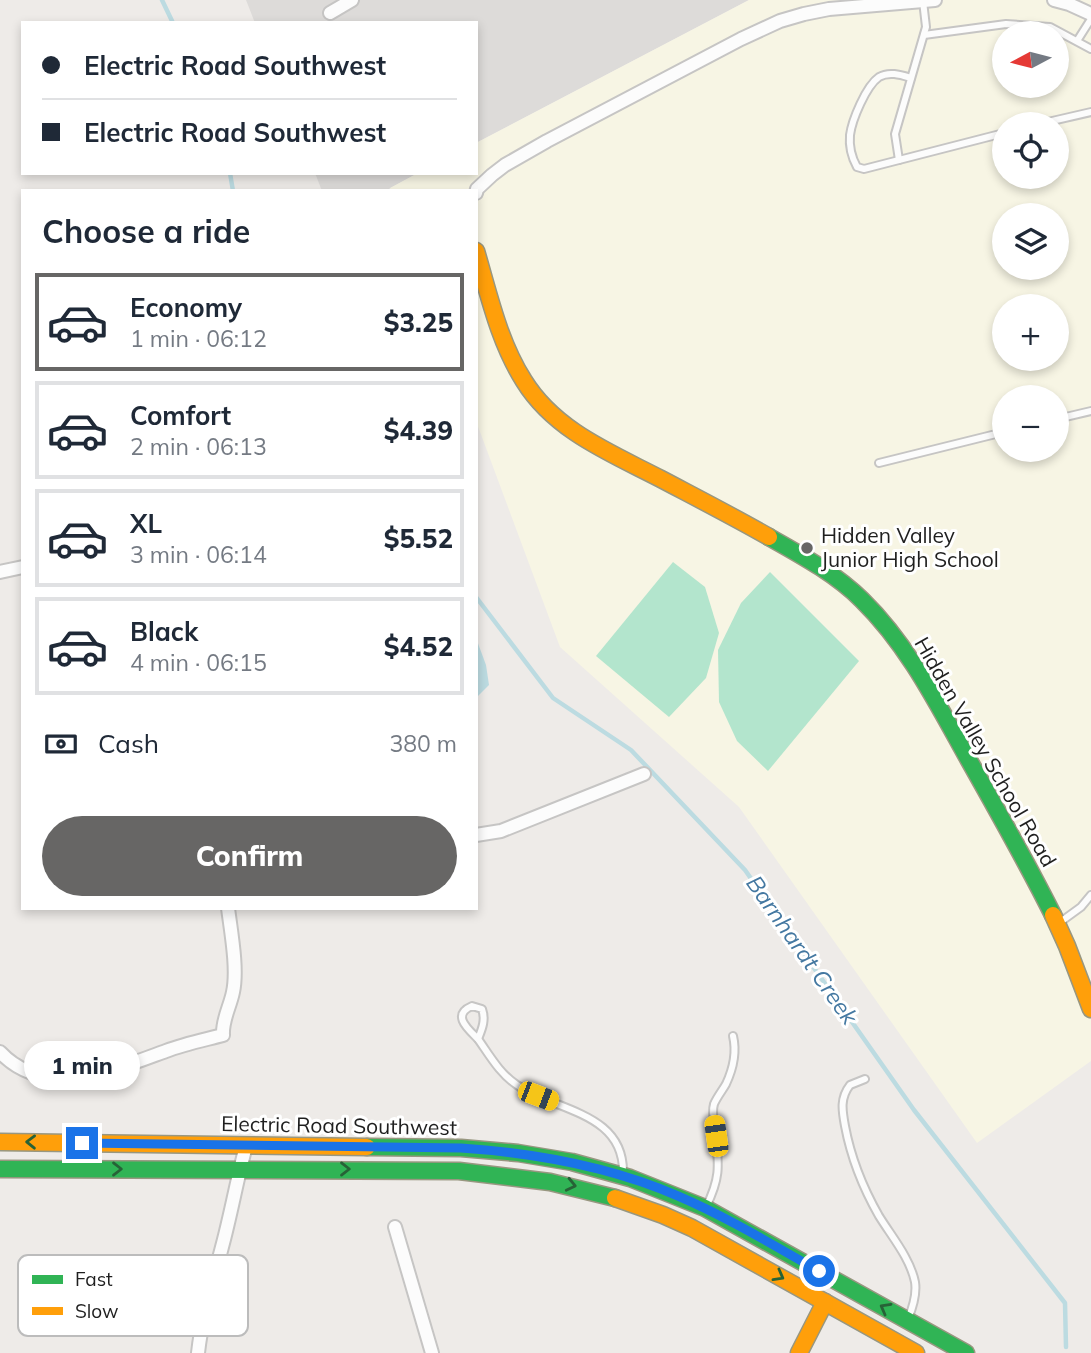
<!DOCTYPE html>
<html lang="en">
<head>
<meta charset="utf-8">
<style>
	:root { --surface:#fff; --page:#f2f2f3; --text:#1f2937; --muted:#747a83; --line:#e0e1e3; --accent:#676665 }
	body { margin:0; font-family:Mulish,sans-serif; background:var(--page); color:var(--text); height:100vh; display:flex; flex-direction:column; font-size:26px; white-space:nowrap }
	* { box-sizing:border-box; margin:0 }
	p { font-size:23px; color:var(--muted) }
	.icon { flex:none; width:38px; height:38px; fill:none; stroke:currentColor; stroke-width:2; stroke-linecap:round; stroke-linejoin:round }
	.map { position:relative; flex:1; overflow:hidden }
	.sheet { position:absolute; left:21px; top:189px; width:457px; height:721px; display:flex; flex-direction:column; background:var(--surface); border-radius:0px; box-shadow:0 4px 10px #0003 }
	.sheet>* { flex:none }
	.guide { position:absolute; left:21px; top:21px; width:457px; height:154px; border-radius:0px; box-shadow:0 4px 10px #0003; display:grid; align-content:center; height:154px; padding:0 21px; background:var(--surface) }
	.needle { width:46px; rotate:263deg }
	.buttons { position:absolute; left:992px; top:21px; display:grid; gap:14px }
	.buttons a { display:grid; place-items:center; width:77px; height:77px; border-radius:50%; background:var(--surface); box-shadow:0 4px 10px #0003; font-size:35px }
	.end { position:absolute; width:32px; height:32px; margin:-16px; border:9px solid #1a73e8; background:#fff; box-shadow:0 0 0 4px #fff }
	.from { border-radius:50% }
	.bubble { position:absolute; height:49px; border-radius:24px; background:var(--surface); box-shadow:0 4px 10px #0003; font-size:23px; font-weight:800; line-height:49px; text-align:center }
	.car { position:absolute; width:21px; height:42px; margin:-21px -10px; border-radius:9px; box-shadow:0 0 5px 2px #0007; background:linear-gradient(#f5c518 24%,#345 0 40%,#f5c518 0 76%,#345 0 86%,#f5c518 0) }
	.guide b { display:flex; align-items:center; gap:24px; height:66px; font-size:26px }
	.guide b+b { border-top:2px solid var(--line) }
	.guide i { width:18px; height:18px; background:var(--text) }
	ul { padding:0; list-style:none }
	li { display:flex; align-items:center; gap:21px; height:98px; margin:0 14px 10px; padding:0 7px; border:4px solid var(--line); border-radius:0px }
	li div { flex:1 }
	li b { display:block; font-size:26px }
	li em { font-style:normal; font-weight:800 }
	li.active { border-color:var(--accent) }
	li>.icon { width:63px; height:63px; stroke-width:1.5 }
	h2 { padding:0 21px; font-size:32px; line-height:84px }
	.pay { display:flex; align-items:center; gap:18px; height:77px; padding:0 21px; font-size:26px }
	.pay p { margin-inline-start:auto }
	.button { display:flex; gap:14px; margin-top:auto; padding:14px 21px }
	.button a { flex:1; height:80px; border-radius:42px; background:var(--accent); color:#fff; font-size:28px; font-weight:800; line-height:80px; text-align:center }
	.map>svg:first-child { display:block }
</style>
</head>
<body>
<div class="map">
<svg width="1091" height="1353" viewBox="0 0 1091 1353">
	<rect width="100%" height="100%" fill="#eeebe8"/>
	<g fill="#dddbd9">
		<path d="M246 0H749L476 143V23H255Z"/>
		<path d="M315 173H418L385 191H322Z"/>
	</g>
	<path fill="#f7f5e4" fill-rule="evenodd" d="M749 0H1091V1061L977 1143 739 807 560 647 476 421V191H391L390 188 418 173H476V143ZM1004 33H1057V86H1004ZM1004 124H1057V177H1004ZM1004 215H1057V268H1004ZM1004 306H1057V359H1004ZM1004 397H1057V450H1004Z"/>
	<g fill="#b3e5cd">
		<path d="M673 562 705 587 719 633 706 678 669 717 596 656Z"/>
		<path d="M770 572 859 661 768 771 737 741 719 702 718 650 741 603Z"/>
	</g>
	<path fill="#bcdbe1" d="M476 638 486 665 489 685 476 698Z"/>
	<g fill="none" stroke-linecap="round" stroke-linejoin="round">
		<g stroke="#bcdbe1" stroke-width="4.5">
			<path d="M162 0 173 23"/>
			<path d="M230 173 233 191"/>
			<path d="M476 597 553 698 631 750 745 870 914 1110 1065 1303 1066 1347"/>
		</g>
		<defs>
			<g id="lane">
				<path d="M924 35 1006 24 1050 27 1091 49"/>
				<path d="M1077 41 1091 19"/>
				<path d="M911 78C901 75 889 71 879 77 866 86 852 120 850 135 849 146 852 158 857 167L864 169 1004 133"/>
				<path d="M1039 124 1091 112"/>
				<path d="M899 160 895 134 926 27 923 1"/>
				<path d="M1057 419 1091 411"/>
				<path d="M879 463 1004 432"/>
				<path d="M1059 923 1081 907 1091 895"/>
				<path d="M472 1006 482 1009C486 1020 482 1029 478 1039 468 1029 451 1015 472 1006Z"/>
				<path d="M478 1039C490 1056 500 1074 517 1085 555 1111 625 1112 623 1174"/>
				<path d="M865 1079 850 1085C840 1098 842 1110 845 1126 851 1158 863 1188 879 1216 892 1237 910 1258 915 1282 917 1295 913 1307 908 1319"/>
				<path d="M706 1207C720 1179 719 1167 716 1137 715 1126 711 1114 714 1104 717 1097 722 1091 726 1084 733 1069 737 1053 733 1036"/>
			</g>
			<g id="street">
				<path d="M1054 0 1069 4 1091 14"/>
				<path d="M330 13 352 0"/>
				<path d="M476 193 477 189 492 175 505 165 547 141 741 39 780 21 804 14 829 9 935 0"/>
				<path d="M0 572 23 567"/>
				<path d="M476 835 501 831 644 774"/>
				<path d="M0 1052C45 1100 114 1070 166 1051 184 1044 204 1040 223 1035 222 1020 230 1007 233 992 238 969 231 932 228 908"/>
				<path d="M395 1227 432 1353"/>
				<path d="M198 1353C202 1316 213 1282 222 1247 231 1214 237 1179 246 1146"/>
			</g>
			<g id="fast">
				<path d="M769 537C801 555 836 574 862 600 907 644 936 701 966 755 996 808 1026 861 1053 915"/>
				<path d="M367 1147 461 1148 518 1153 572 1162 630 1178 705 1208 966 1353"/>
				<path d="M0 1169 459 1171 550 1182 615 1198"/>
			</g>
			<g id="slow">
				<path d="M476 251C489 295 499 342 524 381 555 431 611 453 661 479 697 498 734 517 769 537"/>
				<path d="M1053 915 1067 946 1091 1009"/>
				<path d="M0 1142 367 1147"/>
				<path d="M615 1198 663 1215 692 1228 916 1353"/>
				<path d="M799 1353 825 1302"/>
			</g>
		</defs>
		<use href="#lane" stroke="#c6c5c4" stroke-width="10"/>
		<use href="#street" stroke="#c6c5c4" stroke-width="16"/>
		<use href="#fast" stroke="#989780" stroke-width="19"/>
		<use href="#slow" stroke="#989780" stroke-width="19"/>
		<use href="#lane" stroke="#fcfcfc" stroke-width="6"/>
		<use href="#street" stroke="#fcfcfc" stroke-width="12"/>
		<use href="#fast" stroke="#30b455" stroke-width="16"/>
		<use href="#slow" stroke="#ff9f0a" stroke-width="16"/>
	</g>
	<defs><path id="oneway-chevron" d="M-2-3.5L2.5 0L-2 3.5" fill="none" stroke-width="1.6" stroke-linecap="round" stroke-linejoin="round" transform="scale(1.75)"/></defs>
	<g stroke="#276237">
		<use href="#oneway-chevron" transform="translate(31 1142) rotate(-179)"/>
		<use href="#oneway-chevron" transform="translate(117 1169)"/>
		<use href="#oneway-chevron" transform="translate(345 1169)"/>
		<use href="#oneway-chevron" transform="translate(571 1185) rotate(13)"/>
		<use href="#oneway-chevron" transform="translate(779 1276) rotate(29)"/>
		<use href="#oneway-chevron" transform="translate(885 1308) rotate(-151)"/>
	</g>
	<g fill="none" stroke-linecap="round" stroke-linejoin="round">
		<path stroke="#1a73e8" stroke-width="9" d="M82 1143 461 1148C536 1153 609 1166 678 1196 727 1217 773 1245 819 1271"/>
	</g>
	<circle fill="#676665" stroke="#fff" stroke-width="2.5" cx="807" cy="548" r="7"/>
	<g text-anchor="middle" stroke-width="6" stroke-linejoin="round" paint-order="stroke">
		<g font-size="21" fill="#1f1f1f" stroke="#fff" text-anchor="start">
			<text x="821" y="543">Hidden Valley<tspan x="821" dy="24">Junior High School</tspan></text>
		</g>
		<g font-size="21" fill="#1f1f1f" stroke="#fff">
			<text transform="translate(985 752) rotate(60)" y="7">Hidden Valley School Road</text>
			<text transform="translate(339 1126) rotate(1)" y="7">Electric Road Southwest</text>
		</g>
		<g font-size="23" font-style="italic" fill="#4478a1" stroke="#fff">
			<text transform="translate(802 950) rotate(55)" y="8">Barnhardt Creek</text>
		</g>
	</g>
	<rect x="18" y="1255" width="230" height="81" rx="10" fill="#fff" stroke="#bcbcbc" stroke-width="2"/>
	<rect x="32" y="1275" width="31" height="9" fill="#30b455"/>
	<rect x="32" y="1307" width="31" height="8" fill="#ff9f0a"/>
	<g font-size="19" fill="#1f1f1f">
		<text x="75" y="1286">Fast</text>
		<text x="75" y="1318">Slow</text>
	</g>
</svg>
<div class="buttons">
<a><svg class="needle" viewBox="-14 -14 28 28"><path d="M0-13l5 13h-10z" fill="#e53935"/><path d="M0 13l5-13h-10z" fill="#747a83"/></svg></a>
<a><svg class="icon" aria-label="locate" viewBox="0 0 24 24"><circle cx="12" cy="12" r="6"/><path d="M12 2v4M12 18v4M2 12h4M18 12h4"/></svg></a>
<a><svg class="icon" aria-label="layers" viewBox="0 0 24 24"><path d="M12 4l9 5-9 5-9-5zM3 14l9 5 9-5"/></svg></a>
<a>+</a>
<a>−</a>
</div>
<i class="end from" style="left:819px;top:1271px"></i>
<i class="end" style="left:82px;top:1143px"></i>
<div class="bubble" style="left:24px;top:1041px;width:116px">1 min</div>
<i class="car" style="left:538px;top:1096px;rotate:111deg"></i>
<i class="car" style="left:716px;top:1136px;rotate:352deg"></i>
<div class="guide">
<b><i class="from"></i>Electric Road Southwest</b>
<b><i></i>Electric Road Southwest</b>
</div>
<section class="sheet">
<h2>Choose a ride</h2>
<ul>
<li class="active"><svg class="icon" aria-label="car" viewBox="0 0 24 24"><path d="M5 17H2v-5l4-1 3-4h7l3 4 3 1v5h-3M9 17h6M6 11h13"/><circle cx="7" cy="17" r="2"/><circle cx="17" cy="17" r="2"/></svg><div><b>Economy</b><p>1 min · 06:12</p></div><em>$3.25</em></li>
<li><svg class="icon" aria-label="car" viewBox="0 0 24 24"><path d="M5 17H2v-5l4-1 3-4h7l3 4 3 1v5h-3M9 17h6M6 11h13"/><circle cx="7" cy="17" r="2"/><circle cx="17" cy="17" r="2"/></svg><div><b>Comfort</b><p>2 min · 06:13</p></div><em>$4.39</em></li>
<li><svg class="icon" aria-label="car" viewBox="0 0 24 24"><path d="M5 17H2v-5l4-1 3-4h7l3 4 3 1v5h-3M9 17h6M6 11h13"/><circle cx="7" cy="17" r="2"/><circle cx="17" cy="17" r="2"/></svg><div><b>XL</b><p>3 min · 06:14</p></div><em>$5.52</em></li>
<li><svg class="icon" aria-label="car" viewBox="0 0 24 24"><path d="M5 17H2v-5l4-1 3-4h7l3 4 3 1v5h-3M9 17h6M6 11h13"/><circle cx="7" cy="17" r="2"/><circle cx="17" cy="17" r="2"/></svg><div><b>Black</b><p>4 min · 06:15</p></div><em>$4.52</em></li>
</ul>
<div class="pay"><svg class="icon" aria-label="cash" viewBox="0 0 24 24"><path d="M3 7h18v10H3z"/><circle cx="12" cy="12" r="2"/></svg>Cash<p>380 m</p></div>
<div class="button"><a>Confirm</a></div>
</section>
</div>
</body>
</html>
